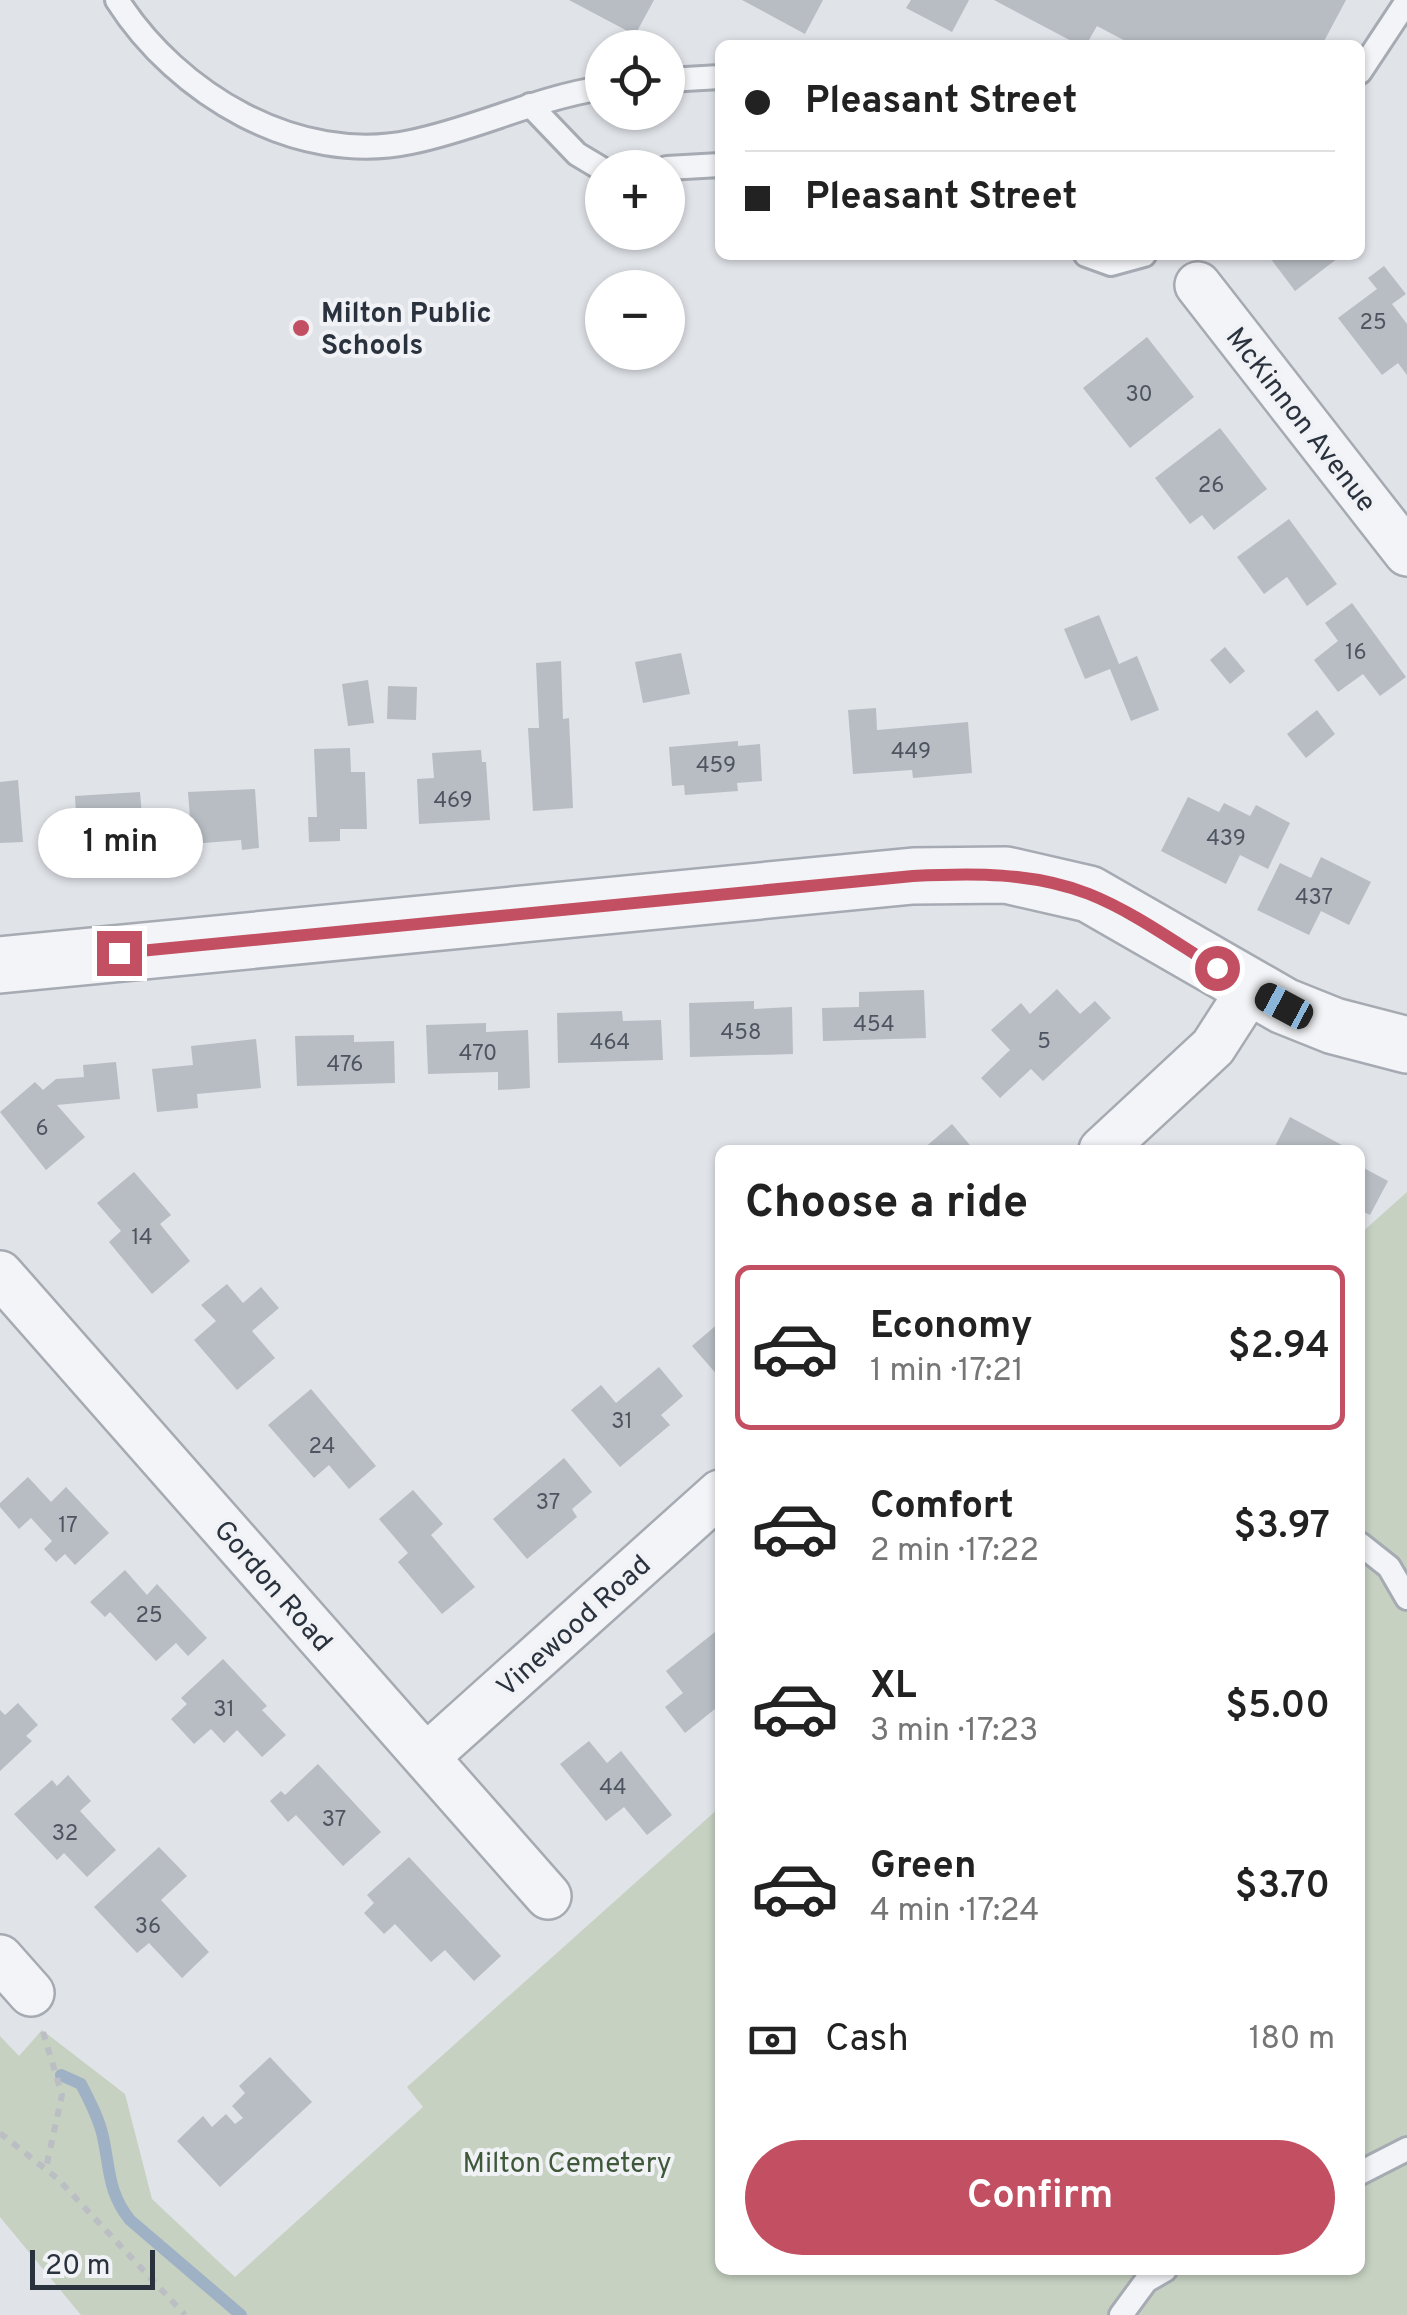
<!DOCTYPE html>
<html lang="en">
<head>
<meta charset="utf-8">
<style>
	:root { --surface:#fff; --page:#f2f2f2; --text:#222; --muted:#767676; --line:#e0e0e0; --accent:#c25062 }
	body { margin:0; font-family:Overpass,sans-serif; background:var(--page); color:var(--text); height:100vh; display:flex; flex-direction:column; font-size:38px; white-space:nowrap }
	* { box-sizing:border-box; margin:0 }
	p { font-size:32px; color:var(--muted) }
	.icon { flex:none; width:55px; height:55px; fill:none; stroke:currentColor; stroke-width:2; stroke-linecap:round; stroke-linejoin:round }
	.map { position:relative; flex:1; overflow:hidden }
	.drawer { position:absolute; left:715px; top:1145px; width:650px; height:1130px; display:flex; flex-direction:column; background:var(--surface); border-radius:15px; box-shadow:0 2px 8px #0004 }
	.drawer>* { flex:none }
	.guide { position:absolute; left:715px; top:40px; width:650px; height:220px; border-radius:15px; box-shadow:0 2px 8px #0004; display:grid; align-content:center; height:220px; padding:0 30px; background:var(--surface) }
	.fabs { position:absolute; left:585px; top:30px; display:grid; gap:20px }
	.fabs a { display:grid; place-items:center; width:100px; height:100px; border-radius:50%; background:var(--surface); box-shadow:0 2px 8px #0004; font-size:50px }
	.scale { position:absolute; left:30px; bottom:25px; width:125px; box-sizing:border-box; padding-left:10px; border:5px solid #2a323e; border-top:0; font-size:28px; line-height:35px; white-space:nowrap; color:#2a323e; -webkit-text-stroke:8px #f0f2f6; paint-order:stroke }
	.end { position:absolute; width:45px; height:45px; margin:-22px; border:12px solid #c25062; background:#fff; box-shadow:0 0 0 5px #fff }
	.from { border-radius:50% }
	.bubble { position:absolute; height:70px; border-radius:35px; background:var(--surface); box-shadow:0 2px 8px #0004; font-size:32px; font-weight:600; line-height:70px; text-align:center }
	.car { position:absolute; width:30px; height:60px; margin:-30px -15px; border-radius:12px; box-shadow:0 0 8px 2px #0007; background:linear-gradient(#222 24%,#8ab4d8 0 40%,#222 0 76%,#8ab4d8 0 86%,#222 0) }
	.guide b { display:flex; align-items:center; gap:35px; height:95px; font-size:38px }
	.guide b+b { border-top:2px solid var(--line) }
	.guide i { width:25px; height:25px; background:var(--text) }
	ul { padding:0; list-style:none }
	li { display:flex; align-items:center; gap:30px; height:165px; margin:0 20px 15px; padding:0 10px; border:5px solid transparent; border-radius:15px }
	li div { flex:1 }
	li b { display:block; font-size:38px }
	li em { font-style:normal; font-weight:600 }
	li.on { border-color:var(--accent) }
	li>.icon { width:90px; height:90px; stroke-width:1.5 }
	h2 { padding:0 30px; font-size:45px; line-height:120px }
	.pay { display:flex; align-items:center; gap:25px; height:110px; padding:0 30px; font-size:38px }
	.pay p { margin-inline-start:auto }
	.button { display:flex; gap:20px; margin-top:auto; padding:20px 30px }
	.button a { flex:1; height:115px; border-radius:60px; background:var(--accent); color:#fff; font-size:40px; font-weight:600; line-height:115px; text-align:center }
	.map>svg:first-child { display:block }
</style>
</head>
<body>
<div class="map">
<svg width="1407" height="2315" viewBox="0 0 1407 2315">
	<rect width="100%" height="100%" fill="#e0e3e8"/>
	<path fill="#c6d1c2" d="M1407 1192V2315H81L0 2217V2036L19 2056 42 2030 125 2094 152 2199 235 2277 423 2107 407 2087 720 1807V2270H1360V1234Z"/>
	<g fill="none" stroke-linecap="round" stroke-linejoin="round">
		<path stroke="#9fb1c5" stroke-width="12" d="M61 2075 81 2084C89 2100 99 2118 103 2137 110 2169 108 2193 130 2220L241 2315"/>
	</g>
	<g fill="#b8bdc4">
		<path d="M569 0H654L635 35Z"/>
		<path d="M742 0H823L805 34Z"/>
		<path d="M911 0H969L952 32 906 8Z"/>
		<path d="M994 0H1346L1322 45H1133L1097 26 1086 45H1079Z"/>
		<path d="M1268 255H1342L1295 291Z"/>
		<path d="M1384 266 1406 294 1392 304 1407 324V375L1398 363 1382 375 1338 318 1377 289 1368 278Z"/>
		<path d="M1147 337 1194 397 1130 448 1083 388Z"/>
		<path d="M1220 428 1267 489 1214 530 1202 515 1190 524 1155 478Z"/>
		<path d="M1289 519 1337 584 1307 606 1287 577 1264 594 1237 557Z"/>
		<path d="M1352 603 1406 677 1380 696 1363 674 1338 692 1314 660 1338 641 1325 623Z"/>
		<path d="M1099 615 1119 664 1137 656 1159 710 1131 721 1110 669 1085 679 1064 629Z"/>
		<path d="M1225 647 1245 671 1230 684 1210 660Z"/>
		<path d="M681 653 690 694 643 703 635 662Z"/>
		<path d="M561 661 563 719 569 718 573 808 533 811 528 728H539L536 663Z"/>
		<path d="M368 680 374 723 348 726 342 684Z"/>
		<path d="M388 686 417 687 416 720 387 719Z"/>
		<path d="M876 708 877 730 968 722 972 773 913 778 912 770 853 774 848 710Z"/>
		<path d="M1317 710 1335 734 1306 758 1287 734Z"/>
		<path d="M738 741V746L760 744 762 781 737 783 738 791 685 795 684 785 672 786 669 747Z"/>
		<path d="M350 748 351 772H365L367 829H340V841L309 842 308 817H317L314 749Z"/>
		<path d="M481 750 482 762H486L490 820 419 824 417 779 434 778 432 753Z"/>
		<path d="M18 780 23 842 0 843V782Z"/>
		<path d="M255 789 259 848 242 850 241 840 192 844 188 792Z"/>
		<path d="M140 792 145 853 132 854V864L108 865V855L95 856V865L66 867 64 835 77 833 75 796Z"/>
		<path d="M1188 797 1219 812 1224 803 1250 816 1256 805 1290 823 1268 869 1240 855 1226 884 1161 851Z"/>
		<path d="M1321 857 1371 882 1349 925 1321 911 1309 935 1257 910 1280 863 1311 878Z"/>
		<path d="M1057 989 1080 1014 1095 1001 1111 1018 1043 1081 1031 1069 1000 1098 981 1078 1010 1050 991 1030 1021 1003 1030 1014Z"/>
		<path d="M924 990 926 1038 823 1041 822 1008 859 1007V992Z"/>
		<path d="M754 1001V1009L792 1007 793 1054 690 1057 689 1003Z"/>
		<path d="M622 1011 623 1021 661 1020 663 1060 558 1063 557 1013Z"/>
		<path d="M486 1023V1032L528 1030 530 1088 498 1090V1072L428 1074 426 1025Z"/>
		<path d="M354 1035V1042L394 1041 395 1083 297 1086 295 1036Z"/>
		<path d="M256 1039 261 1088 197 1094 198 1108 157 1112 152 1069 193 1065 191 1046Z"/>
		<path d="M116 1062 120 1099 57 1105 85 1137 46 1170 0 1112 35 1082 43 1090 56 1079 84 1077 83 1065Z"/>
		<path d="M1290 1117 1351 1150H1273Z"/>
		<path d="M952 1124 974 1150H922Z"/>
		<path d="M1360 1166 1388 1181 1370 1215 1360 1210Z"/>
		<path d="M134 1172 171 1215 160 1224 190 1261 152 1294 109 1242 121 1231 97 1203Z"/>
		<path d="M227 1284 243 1303 261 1287 279 1308 252 1331 275 1358 237 1390 194 1340 216 1321 201 1305Z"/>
		<path d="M720 1322V1378L692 1346Z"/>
		<path d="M659 1367 683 1396 661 1415 670 1425 620 1467 571 1410 601 1385 616 1403Z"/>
		<path d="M311 1389 376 1466 349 1489 329 1465 314 1478 268 1425Z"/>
		<path d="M564 1458 592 1492 572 1509 577 1517 527 1559 493 1519Z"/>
		<path d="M28 1477 51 1502 66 1487 109 1533 75 1565 65 1554 56 1562 44 1549 52 1541 31 1518 19 1529 0 1507V1503Z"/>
		<path d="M413 1490 443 1524 431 1535 475 1587 442 1614 398 1562 408 1553 379 1519Z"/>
		<path d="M125 1570 147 1595 157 1584 207 1638 188 1656 176 1643 156 1661 110 1612 105 1617 90 1602Z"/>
		<path d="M720 1628V1695L717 1697 720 1705 685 1733 665 1707 683 1693 666 1671Z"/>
		<path d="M223 1659 267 1706 262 1710 286 1735 262 1757 237 1730 224 1743 211 1729 194 1744 171 1719 187 1704 181 1698Z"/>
		<path d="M18 1703 38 1725 26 1736 32 1741 0 1771V1710L5 1715Z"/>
		<path d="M589 1741 607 1763 621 1751 672 1815 647 1835 624 1807 606 1821 560 1764Z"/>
		<path d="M318 1764 381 1832 343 1866 296 1815 288 1822 270 1801 281 1791 285 1795Z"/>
		<path d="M68 1775 91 1801 80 1811 116 1850 87 1877 64 1853 57 1860 14 1814 52 1780 57 1786Z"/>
		<path d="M159 1847 187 1876 161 1900 209 1952 182 1978 149 1943 137 1953 94 1907Z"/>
		<path d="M409 1857 501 1956 474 1981 445 1950 431 1962 395 1924 384 1934 364 1913 374 1903 367 1895Z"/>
		<path d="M270 2057 312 2102 220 2187 177 2141 203 2116 212 2127 226 2114 235 2124 243 2118 232 2106 245 2093 239 2086Z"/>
	</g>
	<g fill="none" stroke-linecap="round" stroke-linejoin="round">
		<defs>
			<g id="service">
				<path d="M117 0C177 94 297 166 411 142 476 129 536 98 602 88"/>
				<path d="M1360 72 1407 1"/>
				<path d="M668 80 720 77"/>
				<path d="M530 105 577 154 602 169"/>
				<path d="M667 168 720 165"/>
				<path d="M1086 255 1111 264 1144 255"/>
				<path d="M1360 1544 1389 1567 1407 1598"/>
				<path d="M1360 2173 1407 2149"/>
				<path d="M1121 2315 1146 2281 1165 2270"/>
			</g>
			<g id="minor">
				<path d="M1198 285 1407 553"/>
				<path d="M1102 1150 1213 1047 1251 988"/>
				<path d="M0 1274 548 1896"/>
				<path d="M426 1757 720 1493"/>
				<path d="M0 1958 31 1993"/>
			</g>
			<path id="tertiary" d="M0 965 913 876 1006 875 1089 894 1284 1006 1334 1026 1407 1045"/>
		</defs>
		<use href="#service" stroke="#a6aab2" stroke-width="28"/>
		<use href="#minor" stroke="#a6aab2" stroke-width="50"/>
		<use href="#tertiary" stroke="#a6aab2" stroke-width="60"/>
		<g stroke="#bbbec3" stroke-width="6" stroke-dasharray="8 8" stroke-linecap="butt">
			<path d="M43 2032 62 2095 46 2168"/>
			<path d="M0 2133 58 2179 185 2315"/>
		</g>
		<use href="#service" stroke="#f3f4f7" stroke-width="22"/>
		<use href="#minor" stroke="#f3f4f7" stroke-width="45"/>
		<use href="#tertiary" stroke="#f3f4f7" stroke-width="55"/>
	</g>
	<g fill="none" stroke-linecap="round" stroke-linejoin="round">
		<path stroke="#c25062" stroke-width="12" d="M119 953 913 876C972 873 1033 872 1089 894 1134 912 1176 943 1217 968"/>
	</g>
	<circle fill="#c25062" stroke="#f0f2f6" stroke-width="4" cx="301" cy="328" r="10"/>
	<g text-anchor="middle" stroke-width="8" stroke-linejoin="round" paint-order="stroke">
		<g font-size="22" fill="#4e5560">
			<text x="1373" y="329">25</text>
			<text x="1139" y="401">30</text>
			<text x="1211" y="492">26</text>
			<text x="1356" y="659">16</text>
			<text x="911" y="758">449</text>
			<text x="716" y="772">459</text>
			<text x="453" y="807">469</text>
			<text x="1226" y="845">439</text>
			<text x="1314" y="904">437</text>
			<text x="874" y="1031">454</text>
			<text x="741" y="1039">458</text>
			<text x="1044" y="1048">5</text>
			<text x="610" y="1049">464</text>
			<text x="478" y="1060">470</text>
			<text x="345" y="1071">476</text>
			<text x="42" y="1135">6</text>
			<text x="142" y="1244">14</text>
			<text x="622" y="1428">31</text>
			<text x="322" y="1453">24</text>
			<text x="548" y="1509">37</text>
			<text x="68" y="1532">17</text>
			<text x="149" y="1622">25</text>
			<text x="224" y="1716">31</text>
			<text x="613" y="1794">44</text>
			<text x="334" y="1826">37</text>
			<text x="65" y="1840">32</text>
			<text x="148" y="1933">36</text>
		</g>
		<g font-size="28" font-weight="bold" fill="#2a323e" stroke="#f0f2f6" text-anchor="start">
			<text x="321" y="322">Milton Public<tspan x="321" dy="32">Schools</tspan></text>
		</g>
		<g font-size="28" fill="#2a323e" stroke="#f0f2f6">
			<text transform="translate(1302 419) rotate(52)" y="10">McKinnon Avenue</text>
			<text transform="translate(274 1585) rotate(49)" y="10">Gordon Road</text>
			<text transform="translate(573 1625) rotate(-42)" y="10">Vinewood Road</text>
		</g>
		<g font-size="28" fill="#3f5839" stroke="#f0f2f6">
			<text x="567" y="2172">Milton Cemetery</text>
		</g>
	</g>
</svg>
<div class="fabs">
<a><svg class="icon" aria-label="locate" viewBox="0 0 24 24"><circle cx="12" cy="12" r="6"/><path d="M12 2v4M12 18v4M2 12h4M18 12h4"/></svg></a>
<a>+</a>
<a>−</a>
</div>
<div class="scale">20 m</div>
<i class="end from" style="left:1217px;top:968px"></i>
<i class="end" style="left:119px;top:953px"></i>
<div class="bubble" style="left:38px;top:808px;width:165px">1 min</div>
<i class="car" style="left:1284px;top:1006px;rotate:298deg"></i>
<div class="guide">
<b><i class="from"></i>Pleasant Street</b>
<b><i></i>Pleasant Street</b>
</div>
<section class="drawer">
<h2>Choose a ride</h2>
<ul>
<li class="on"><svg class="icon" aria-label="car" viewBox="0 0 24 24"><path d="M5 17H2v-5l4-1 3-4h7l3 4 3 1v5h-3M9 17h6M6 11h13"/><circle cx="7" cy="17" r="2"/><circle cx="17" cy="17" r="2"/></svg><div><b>Economy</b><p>1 min · 17:21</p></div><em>$2.94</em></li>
<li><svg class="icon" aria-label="car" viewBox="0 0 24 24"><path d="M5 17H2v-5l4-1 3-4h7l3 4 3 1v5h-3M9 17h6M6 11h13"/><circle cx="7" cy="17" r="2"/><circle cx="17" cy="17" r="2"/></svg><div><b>Comfort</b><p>2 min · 17:22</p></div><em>$3.97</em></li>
<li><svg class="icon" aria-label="car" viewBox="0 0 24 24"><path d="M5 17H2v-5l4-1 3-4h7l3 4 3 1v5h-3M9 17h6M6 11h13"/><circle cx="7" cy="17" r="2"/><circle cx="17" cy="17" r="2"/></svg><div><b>XL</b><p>3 min · 17:23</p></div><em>$5.00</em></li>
<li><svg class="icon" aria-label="car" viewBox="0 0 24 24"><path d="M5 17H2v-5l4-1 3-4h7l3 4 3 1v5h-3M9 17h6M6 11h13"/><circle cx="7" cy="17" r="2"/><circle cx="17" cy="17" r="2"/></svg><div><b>Green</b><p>4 min · 17:24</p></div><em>$3.70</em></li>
</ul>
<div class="pay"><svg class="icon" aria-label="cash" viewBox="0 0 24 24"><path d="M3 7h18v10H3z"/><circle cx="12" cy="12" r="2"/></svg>Cash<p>180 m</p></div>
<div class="button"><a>Confirm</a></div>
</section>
</div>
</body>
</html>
